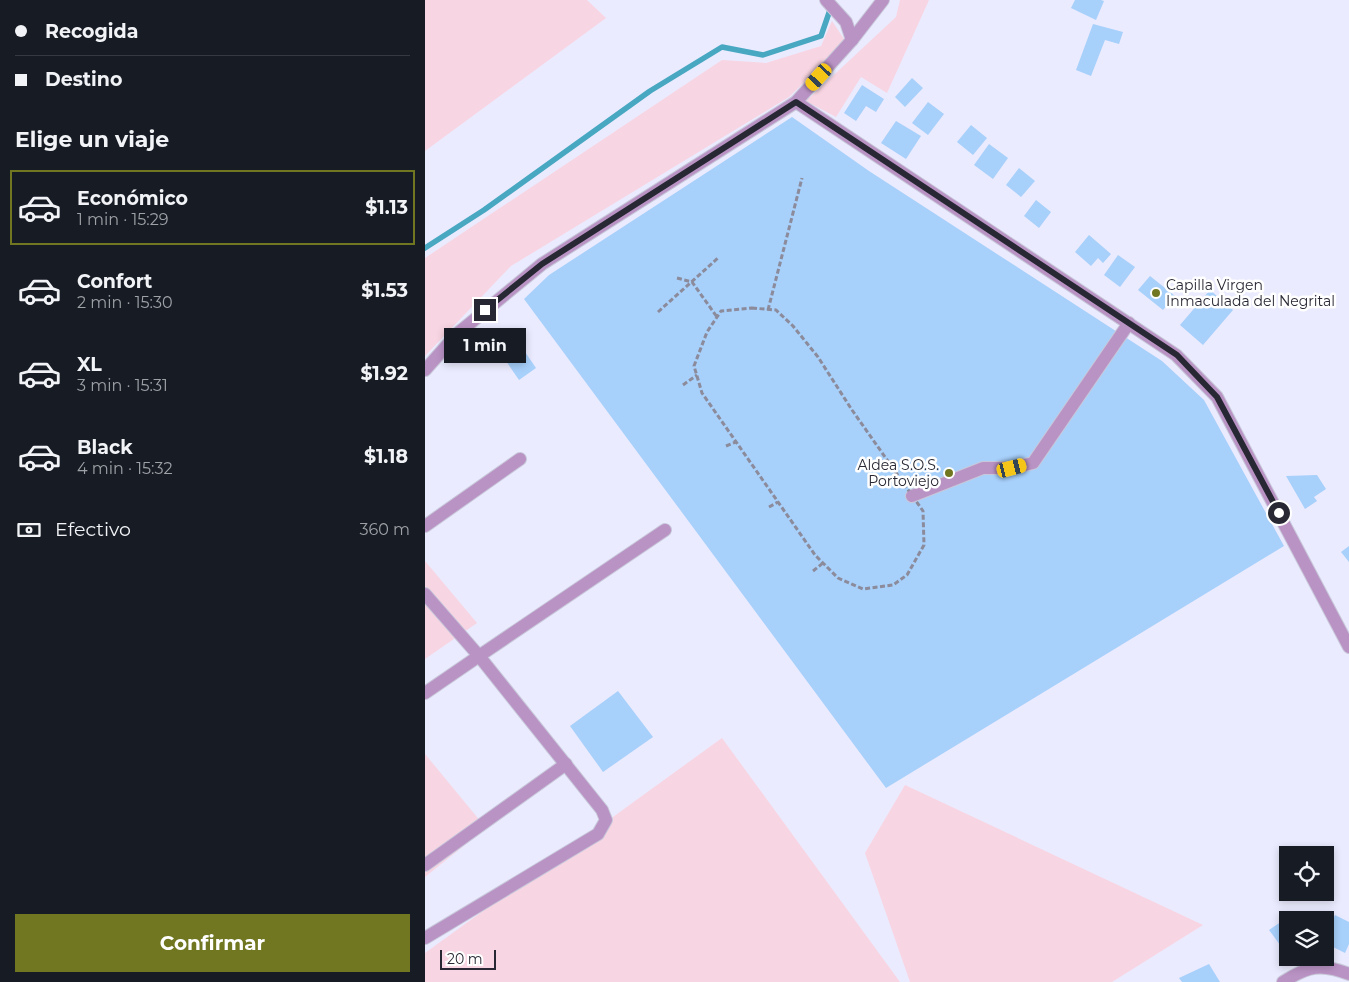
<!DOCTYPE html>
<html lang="es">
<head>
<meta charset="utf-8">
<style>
	:root { --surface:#171b24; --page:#20242c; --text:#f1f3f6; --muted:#9ea1a6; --line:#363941; --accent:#707720 }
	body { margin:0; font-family:Montserrat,sans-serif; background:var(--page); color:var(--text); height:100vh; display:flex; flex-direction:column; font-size:19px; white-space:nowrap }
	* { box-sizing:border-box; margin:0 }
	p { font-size:16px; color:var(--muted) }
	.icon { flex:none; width:28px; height:28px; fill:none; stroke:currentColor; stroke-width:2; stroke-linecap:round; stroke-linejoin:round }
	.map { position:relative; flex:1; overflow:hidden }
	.drawer { display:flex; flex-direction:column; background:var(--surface); width:425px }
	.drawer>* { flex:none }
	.guide { display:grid; align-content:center; height:110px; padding:0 15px; background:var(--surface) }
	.fabs { position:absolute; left:854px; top:846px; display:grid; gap:10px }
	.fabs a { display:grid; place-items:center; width:55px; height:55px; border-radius:0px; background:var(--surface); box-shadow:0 2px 8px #0003; font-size:25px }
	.scale { position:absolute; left:15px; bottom:12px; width:56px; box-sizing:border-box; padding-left:5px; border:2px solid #282834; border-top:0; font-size:14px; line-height:18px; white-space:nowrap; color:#282834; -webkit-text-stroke:4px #fff; paint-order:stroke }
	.end { position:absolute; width:22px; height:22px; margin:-11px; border:6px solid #282834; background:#fff; box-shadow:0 0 0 2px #fff }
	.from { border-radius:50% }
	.bubble { position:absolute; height:35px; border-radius:0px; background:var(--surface); box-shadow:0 2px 8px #0003; font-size:16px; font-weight:700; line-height:35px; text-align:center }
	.car { position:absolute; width:15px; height:30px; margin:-15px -8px; border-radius:6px; box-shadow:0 0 4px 1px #0007; background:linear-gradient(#f5c518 24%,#345 0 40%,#f5c518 0 76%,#345 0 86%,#f5c518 0) }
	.guide b { display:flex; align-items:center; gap:18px; height:48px; font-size:19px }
	.guide b+b { border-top:1px solid var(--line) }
	.guide i { width:12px; height:12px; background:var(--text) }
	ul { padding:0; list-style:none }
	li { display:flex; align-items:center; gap:15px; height:75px; margin:0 10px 8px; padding:0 5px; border:2px solid transparent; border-radius:0px }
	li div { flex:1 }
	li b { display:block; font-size:19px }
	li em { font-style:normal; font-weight:700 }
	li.current { border-color:var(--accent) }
	li>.icon { width:45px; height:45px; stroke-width:1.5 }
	h2 { padding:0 15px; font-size:22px; line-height:60px }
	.pay { display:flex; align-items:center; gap:12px; height:55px; padding:0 15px; font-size:19px }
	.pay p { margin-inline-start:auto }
	.button { display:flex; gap:10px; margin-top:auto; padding:10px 15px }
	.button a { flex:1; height:58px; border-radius:0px; background:var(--accent); color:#fff; font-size:20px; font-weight:700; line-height:58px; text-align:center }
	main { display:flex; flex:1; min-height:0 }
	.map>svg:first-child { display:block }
</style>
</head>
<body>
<main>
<section class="drawer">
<div class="guide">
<b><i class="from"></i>Recogida</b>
<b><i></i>Destino</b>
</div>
<h2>Elige un viaje</h2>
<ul>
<li class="current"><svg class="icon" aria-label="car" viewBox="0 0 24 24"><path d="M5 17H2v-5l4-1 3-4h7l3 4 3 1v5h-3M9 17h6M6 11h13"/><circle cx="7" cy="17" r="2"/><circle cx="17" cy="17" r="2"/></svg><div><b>Económico</b><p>1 min · 15:29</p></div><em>$1.13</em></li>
<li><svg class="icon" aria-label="car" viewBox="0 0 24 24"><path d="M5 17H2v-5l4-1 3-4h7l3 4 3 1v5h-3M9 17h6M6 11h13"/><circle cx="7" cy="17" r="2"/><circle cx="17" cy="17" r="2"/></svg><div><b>Confort</b><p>2 min · 15:30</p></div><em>$1.53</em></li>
<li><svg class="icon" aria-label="car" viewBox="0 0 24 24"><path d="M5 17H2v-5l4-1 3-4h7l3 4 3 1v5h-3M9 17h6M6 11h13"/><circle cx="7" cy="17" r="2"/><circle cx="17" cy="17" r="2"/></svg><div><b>XL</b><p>3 min · 15:31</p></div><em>$1.92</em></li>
<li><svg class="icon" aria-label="car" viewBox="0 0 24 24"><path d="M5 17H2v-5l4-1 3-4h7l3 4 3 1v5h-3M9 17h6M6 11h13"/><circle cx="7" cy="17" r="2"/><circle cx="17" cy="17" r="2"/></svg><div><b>Black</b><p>4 min · 15:32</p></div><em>$1.18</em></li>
</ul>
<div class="pay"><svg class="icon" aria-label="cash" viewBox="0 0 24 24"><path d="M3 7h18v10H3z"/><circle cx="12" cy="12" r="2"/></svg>Efectivo<p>360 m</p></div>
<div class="button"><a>Confirmar</a></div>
</section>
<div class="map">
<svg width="924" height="982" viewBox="0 0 924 982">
	<rect width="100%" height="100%" fill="#ebebff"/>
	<g fill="#f8d5e2">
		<path d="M0 0H162L181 18 0 151Z"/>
		<path d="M475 0H504L462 93 436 77 411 117 381 101 471 17Z"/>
		<path d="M407 21 421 42 364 97 86 266 0 356V258L297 60 341 63 396 46Z"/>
		<path d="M0 561 52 623 0 659Z"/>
		<path d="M297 738 475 982H0V953Z"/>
		<path d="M0 754 61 828 0 877Z"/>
		<path d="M480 785 778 925 687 982H485L440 853Z"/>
	</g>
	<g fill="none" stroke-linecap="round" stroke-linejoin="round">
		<path stroke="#48a7c1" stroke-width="5.5" d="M0 248 59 210 225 91 297 47 338 55 396 36 406 7"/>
	</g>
	<g fill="#a7d0fb">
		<path d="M650 0H676L679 1 671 20 646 8Z"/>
		<path d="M668 24 698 32 694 44 680 40 666 76 651 70Z"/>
		<path d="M487 78 498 88 480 107 470 97Z"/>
		<path d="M437 85 459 99 451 112 441 106 431 121 419 113Z"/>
		<path d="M503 102 519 114 503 135 487 123Z"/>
		<path d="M367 117 444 171 737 361 779 400 859 546 461 788 99 299 124 275Z"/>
		<path d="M471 121 496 136 481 159 456 143Z"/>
		<path d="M546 125 562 138 548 155 532 142Z"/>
		<path d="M564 144 583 158 568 179 549 165Z"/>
		<path d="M594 168 610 181 596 197 581 185Z"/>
		<path d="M611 200 626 212 614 228 599 216Z"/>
		<path d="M664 235 686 254 678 263 673 258 666 266 650 252Z"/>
		<path d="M693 255 710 267 695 287 679 275Z"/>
		<path d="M725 276 750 296 738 310 713 290Z"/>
		<path d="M785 290 808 310 778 345 755 325Z"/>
		<path d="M98 349 111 368 94 380 81 361Z"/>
		<path d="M892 475 901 489 889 497 892 501 880 509 861 476Z"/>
		<path d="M924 546V562L916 552Z"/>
		<path d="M193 691 228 737 178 772 145 726Z"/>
		<path d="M872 911 878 920H862V946L858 949 844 930Z"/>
		<path d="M910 915 924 922V944L920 953 900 943V934Z"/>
		<path d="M784 964 795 982H757L754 978Z"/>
	</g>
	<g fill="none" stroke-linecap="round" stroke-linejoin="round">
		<defs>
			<g id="minor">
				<path d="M401 0 421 22 427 40"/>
				<path d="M371 102 751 355 792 397 924 647"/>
				<path d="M0 370 32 334 117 264 371 102 427 40 458 0"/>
				<path d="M487 496 558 468H587L608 463 704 323"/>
				<path d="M0 526 95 459"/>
				<path d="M0 594 54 656 0 693"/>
				<path d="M0 865 141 764"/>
				<path d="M0 938 173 834 181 820 177 810 54 656 240 530"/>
				<path d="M858 982C883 966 896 963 924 974"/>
			</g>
		</defs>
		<use href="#minor" stroke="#c8c8da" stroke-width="14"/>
		<g stroke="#8b8b9b" stroke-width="3" stroke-dasharray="5 2.5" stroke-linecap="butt">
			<path d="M252 278 267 282 292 317"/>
			<path d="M327 308 351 310 368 326 393 357 427 410 498 511 499 545 482 575 468 585 438 589 413 578 390 555 277 393 269 366 282 332 296 311Z"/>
			<path d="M343 310 377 178"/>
			<path d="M233 312 293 258"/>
			<path d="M258 385 272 375"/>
			<path d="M301 446 311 442"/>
			<path d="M344 507 353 502"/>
			<path d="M388 571 398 563"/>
		</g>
		<use href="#minor" stroke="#ba93c5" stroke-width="12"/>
	</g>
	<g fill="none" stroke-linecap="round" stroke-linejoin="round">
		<path stroke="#282834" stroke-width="6" d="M60 310 117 264 371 102 752 355 792 397 854 513"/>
	</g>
	<g fill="#707720" stroke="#fff" stroke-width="2">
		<circle cx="731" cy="293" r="5"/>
		<circle cx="524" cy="473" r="5"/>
	</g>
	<g text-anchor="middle" stroke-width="5" stroke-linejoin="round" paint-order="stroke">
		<g font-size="14" fill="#282834" stroke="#fff" text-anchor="start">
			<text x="741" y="290">Capilla Virgen<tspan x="741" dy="16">Inmaculada del Negrital</tspan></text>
			<text x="514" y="470" text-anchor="end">Aldea S.O.S.<tspan x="514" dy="16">Portoviejo</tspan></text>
		</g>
	</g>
</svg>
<div class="fabs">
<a><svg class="icon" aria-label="locate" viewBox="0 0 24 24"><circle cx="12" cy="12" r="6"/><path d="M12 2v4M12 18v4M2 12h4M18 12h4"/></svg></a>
<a><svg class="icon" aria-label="layers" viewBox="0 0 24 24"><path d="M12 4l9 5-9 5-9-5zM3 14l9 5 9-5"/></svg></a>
</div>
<div class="scale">20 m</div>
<i class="end from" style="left:854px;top:513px"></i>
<i class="end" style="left:60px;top:310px"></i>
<div class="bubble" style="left:19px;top:328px;width:82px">1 min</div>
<i class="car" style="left:394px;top:77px;rotate:222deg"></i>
<i class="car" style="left:587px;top:468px;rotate:76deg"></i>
</div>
</main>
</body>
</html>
